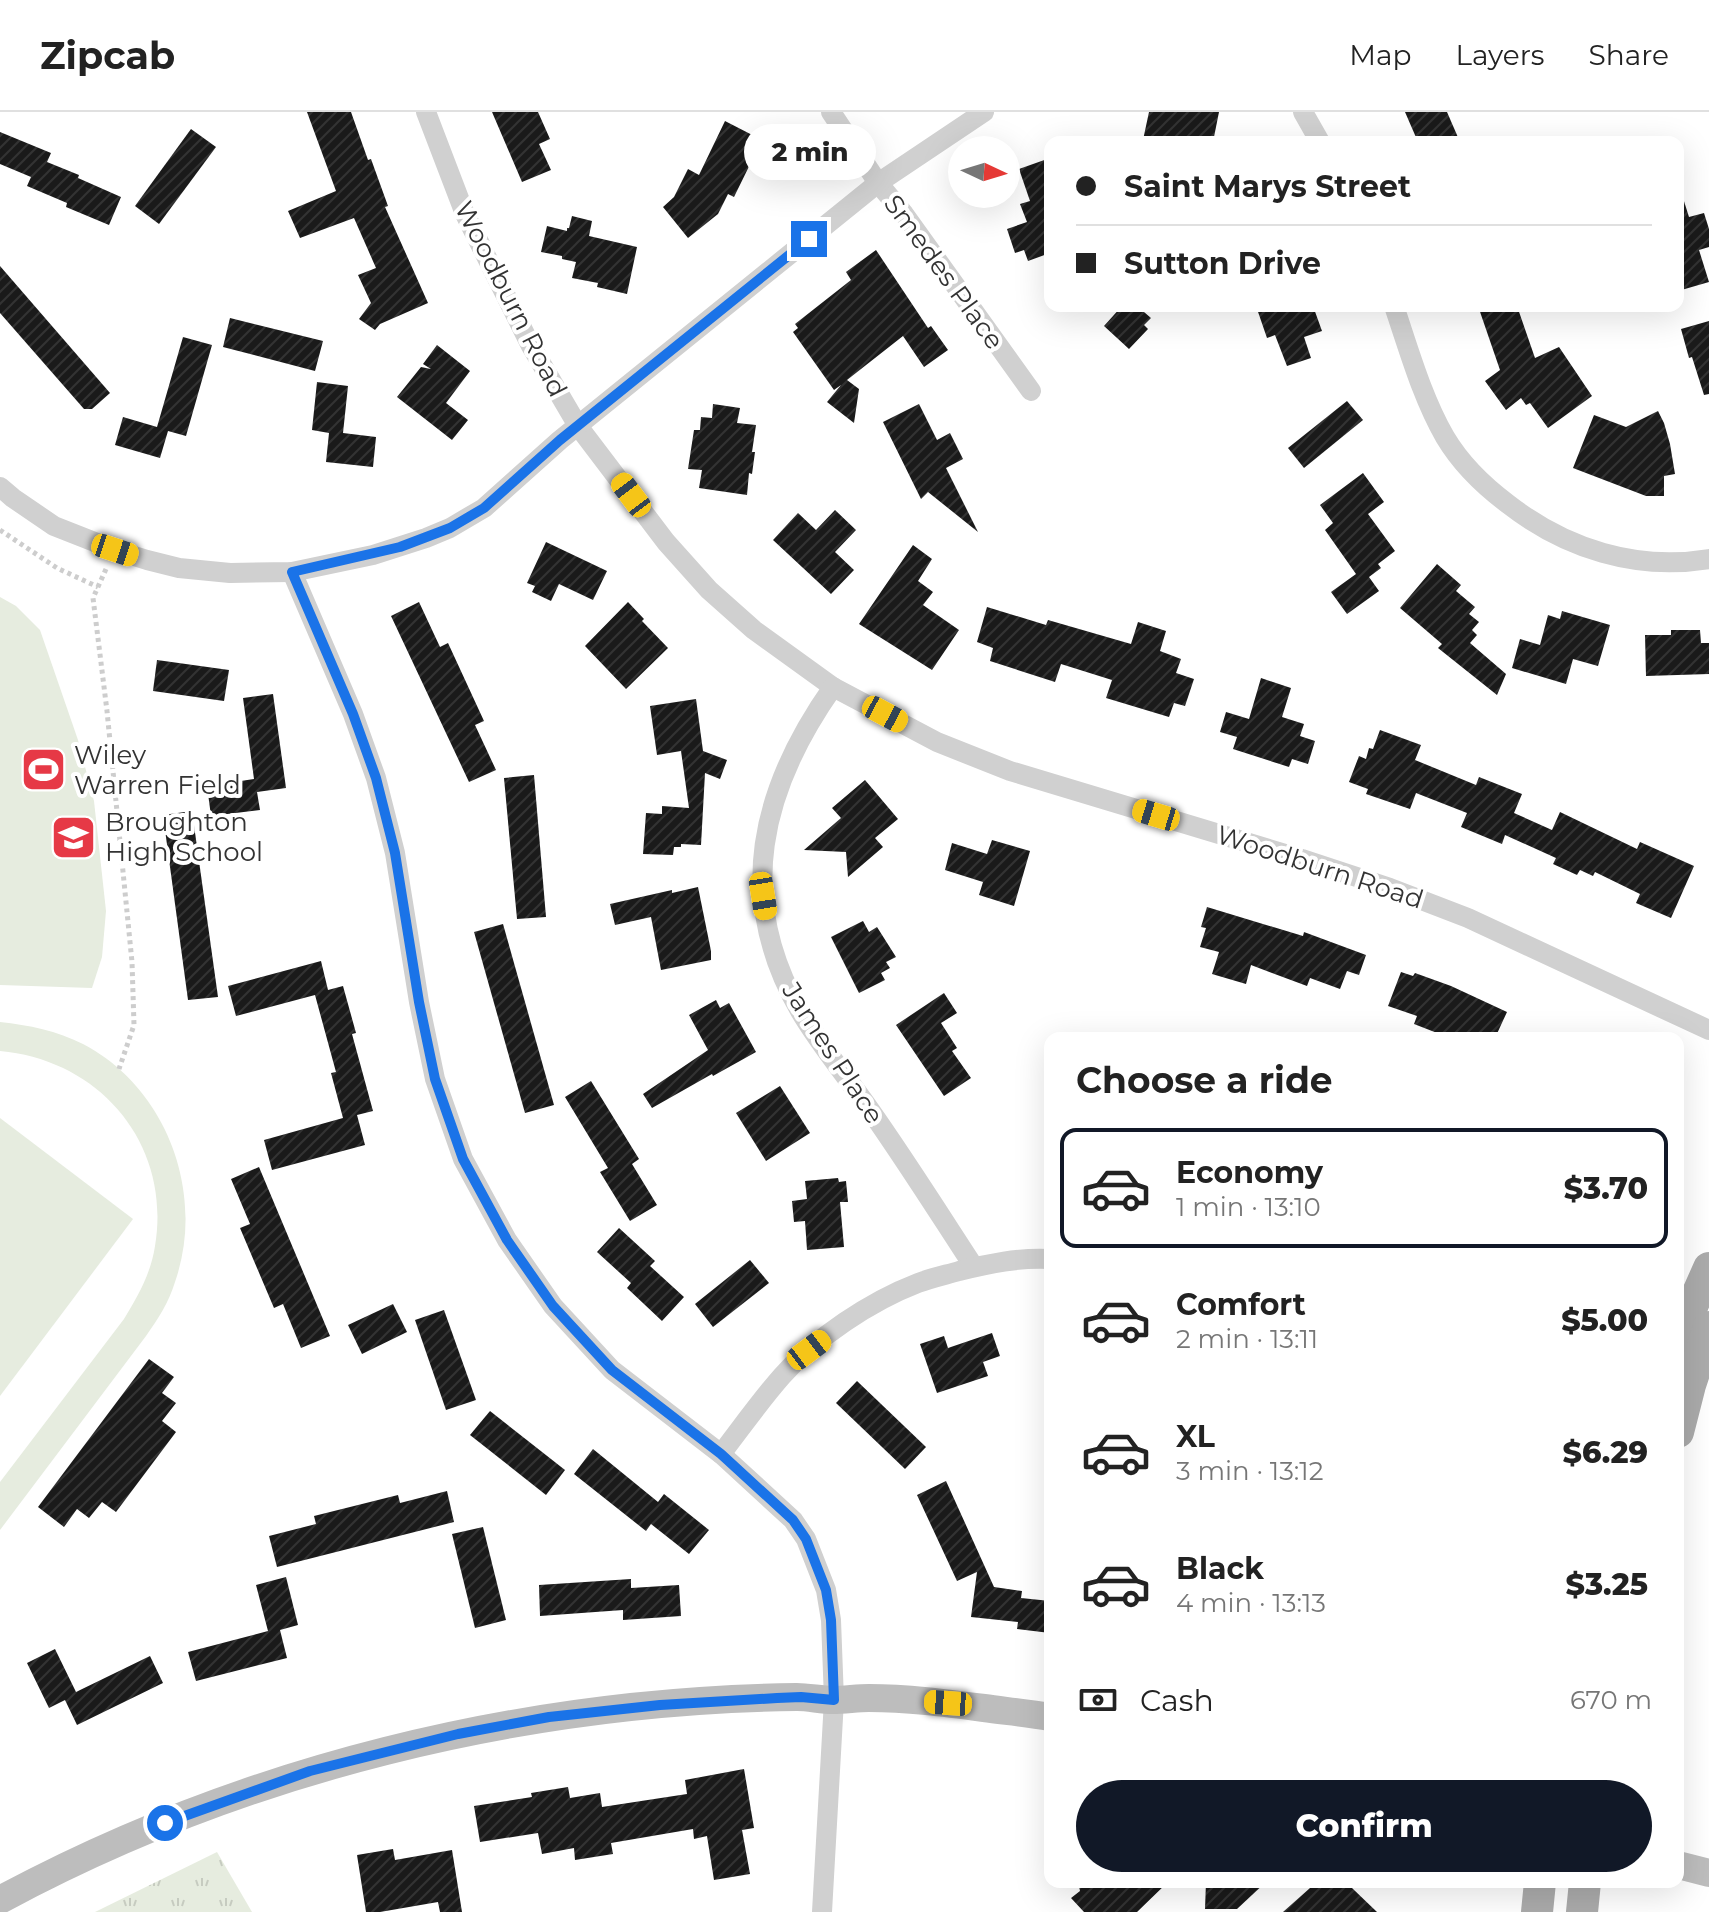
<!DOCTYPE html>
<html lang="en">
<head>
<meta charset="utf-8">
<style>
	:root { --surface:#fff; --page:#f6f6f6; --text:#222; --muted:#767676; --line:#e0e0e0; --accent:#111827 }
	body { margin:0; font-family:Montserrat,sans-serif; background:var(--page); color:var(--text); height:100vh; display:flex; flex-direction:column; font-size:30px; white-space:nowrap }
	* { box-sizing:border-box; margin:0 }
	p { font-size:26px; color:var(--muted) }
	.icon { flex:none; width:44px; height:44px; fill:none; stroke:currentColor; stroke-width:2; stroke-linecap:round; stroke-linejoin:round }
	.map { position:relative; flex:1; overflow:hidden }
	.panel { position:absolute; left:1044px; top:920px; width:640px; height:856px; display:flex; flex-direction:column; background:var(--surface); border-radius:16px; box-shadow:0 8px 32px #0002 }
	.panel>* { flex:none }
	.banner { position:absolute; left:1044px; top:24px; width:640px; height:176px; border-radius:16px; box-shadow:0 8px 32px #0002; display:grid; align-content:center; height:176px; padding:0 32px; background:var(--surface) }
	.needle { width:52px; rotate:94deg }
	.buttons { position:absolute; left:948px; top:24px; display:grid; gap:16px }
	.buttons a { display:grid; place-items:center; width:72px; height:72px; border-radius:50%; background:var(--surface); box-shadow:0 8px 32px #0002; font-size:40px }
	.end { position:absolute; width:36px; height:36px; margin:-18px; border:10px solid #1a73e8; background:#fff; box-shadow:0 0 0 4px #fff }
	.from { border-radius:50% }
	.bubble { position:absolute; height:56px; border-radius:28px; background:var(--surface); box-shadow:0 8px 32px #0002; font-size:26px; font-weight:800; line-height:56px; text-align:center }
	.car { position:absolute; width:24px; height:48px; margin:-24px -12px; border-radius:10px; box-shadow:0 0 6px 2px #0007; background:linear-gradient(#f5c518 24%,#345 0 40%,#f5c518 0 76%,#345 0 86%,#f5c518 0) }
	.banner b { display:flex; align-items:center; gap:28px; height:76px; font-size:30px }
	.banner b+b { border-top:2px solid var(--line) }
	.banner i { width:20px; height:20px; background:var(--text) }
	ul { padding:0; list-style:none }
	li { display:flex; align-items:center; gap:24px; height:120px; margin:0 16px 12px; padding:0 16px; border:4px solid transparent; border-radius:16px }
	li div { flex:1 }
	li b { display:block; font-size:30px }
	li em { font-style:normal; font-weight:800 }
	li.current { border-color:var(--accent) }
	li>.icon { width:72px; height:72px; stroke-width:1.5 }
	h2 { padding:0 32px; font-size:36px; line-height:96px }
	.pay { display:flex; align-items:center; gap:20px; height:88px; padding:0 32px; font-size:30px }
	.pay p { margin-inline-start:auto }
	.cta { display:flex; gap:16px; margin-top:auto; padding:16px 32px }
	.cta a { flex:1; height:92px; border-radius:48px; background:var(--accent); color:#fff; font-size:32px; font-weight:800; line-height:92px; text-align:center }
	header { display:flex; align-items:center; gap:48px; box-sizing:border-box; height:112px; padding:0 40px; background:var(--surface); border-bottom:2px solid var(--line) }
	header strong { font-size:38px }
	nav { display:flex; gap:44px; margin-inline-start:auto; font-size:28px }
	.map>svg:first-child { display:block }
</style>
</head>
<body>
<header>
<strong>Zipcab</strong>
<nav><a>Map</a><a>Layers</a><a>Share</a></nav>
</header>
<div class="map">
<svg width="1709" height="1800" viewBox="0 0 1709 1800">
	<defs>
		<pattern id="park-tufts" width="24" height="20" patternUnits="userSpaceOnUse" patternTransform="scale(2)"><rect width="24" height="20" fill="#e6ecdf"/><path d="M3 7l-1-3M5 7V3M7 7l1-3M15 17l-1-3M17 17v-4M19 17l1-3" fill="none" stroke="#c6cbc0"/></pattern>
		<pattern id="building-hatch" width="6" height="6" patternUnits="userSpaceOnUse" patternTransform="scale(2)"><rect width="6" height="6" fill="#1a1a1a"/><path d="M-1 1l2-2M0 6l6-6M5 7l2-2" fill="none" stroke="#333"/></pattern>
	</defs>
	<rect width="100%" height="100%" fill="#fff"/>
	<g fill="#e6ecdf">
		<path d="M0 485 16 494 40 518 78 628 94 689 106 799 102 845 92 876 0 873Z"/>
		<path d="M0 910C29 913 57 919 83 932 167 976 206 1081 175 1170 169 1190 158 1207 146 1224L0 1418V1370L124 1207C138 1184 151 1161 155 1134 172 1032 100 948 0 939Z"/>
		<path d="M0 1006 133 1107 0 1284Z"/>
	</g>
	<path fill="url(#park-tufts)" d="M217 1740 252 1800H95Z"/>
	<g fill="url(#building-hatch)">
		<path d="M307 0H351L368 48 371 47 388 94 385 95 428 191 380 212 375 218 359 207 371 191 358 163 376 156 354 106 300 126 288 99 336 79Z"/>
		<path d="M492 0H538L550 27 539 32 551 58 522 70Z"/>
		<path d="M1149 0H1219L1213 30H1154L1143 28Z"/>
		<path d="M1405 0H1447L1460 30H1418Z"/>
		<path d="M725 9 762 28 734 85 728 82 718 102 688 126 663 95 674 85 688 57 699 63Z"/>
		<path d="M191 17 216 35 159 112 135 94Z"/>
		<path d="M0 20 51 41 47 50 79 63 78 66 121 85 109 113 66 95 67 91 27 74 31 65 0 52Z"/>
		<path d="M1050 46V141L1028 149 1024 138 1015 141 1007 117 1027 110 1020 92 1030 89 1019 57Z"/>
		<path d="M1683 86 1689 105 1704 101 1709 117V135L1699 138 1709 170 1678 179V87Z"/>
		<path d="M572 104 592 109 589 124 637 135 627 182 597 175 598 171 572 166 576 150 562 147V144L541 140 547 114 567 119V116H569Z"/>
		<path d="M876 138 928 216 931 214 948 238 924 255 903 224 847 268 859 277 854 311 827 290 841 273 834 278 793 220 798 216 795 212 851 168 846 160Z"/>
		<path d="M0 154 110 281 92 297H84L0 201Z"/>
		<path d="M1122 194H1137L1151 206 1144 213 1148 217 1129 237 1104 214Z"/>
		<path d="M1256 194H1313L1322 219 1304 225 1311 246 1287 254 1275 223 1267 226Z"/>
		<path d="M1478 194H1517L1535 246 1559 235 1592 284 1548 316 1530 291 1526 293 1521 286 1506 298 1485 269 1500 258Z"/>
		<path d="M230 206 323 229 315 259 223 235Z"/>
		<path d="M1709 209V282L1704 283 1692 245 1689 246 1681 217Z"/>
		<path d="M183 225 212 233 186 324 168 319 160 346 115 333 123 305 157 315Z"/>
		<path d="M437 233 470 259 446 291 468 308 452 328 397 285 421 255 431 257 423 252Z"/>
		<path d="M317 270 348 274 343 321 376 325 373 355 326 350 329 321 312 318Z"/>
		<path d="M1347 289 1363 308 1304 356 1288 336Z"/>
		<path d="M713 292 740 296 737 311 756 313 752 340H755L752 362 749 361 747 383 699 376 702 358 688 357 694 318H700L701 305 712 306Z"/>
		<path d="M919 292 937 328 950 321 963 347 946 356 978 420 928 380 921 387 883 310Z"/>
		<path d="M1658 299 1664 311 1670 332 1675 362 1664 364V384H1646L1573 356 1594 303 1626 315Z"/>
		<path d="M1363 361 1384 390 1368 402 1395 439 1378 452 1381 456 1369 465 1379 479 1347 502 1331 480 1356 462 1325 418 1333 411 1320 393Z"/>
		<path d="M835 398 856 418 835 440 854 458 831 482 773 428 798 401 816 418Z"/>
		<path d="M546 430 607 459 593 488 559 472 551 489 532 480 535 474 527 471Z"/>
		<path d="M913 433 932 447 918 469 933 480 923 493 959 518 932 558 859 512Z"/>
		<path d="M1437 452 1461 473 1456 479 1475 495 1469 502 1479 510 1472 518 1477 523 1470 531 1506 562 1497 583 1438 536 1442 532 1400 496Z"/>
		<path d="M419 490 440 535 448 531 484 609 475 613 496 658 469 670 391 504Z"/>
		<path d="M628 490 644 507 642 509 668 536 626 577 585 534Z"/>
		<path d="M987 495 1046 513 1048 508 1131 532 1138 510 1166 519 1160 539 1181 547 1176 561 1194 567 1185 594 1174 591 1169 605 1106 586 1112 568 1061 552 1055 570 990 549 993 536 977 530Z"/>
		<path d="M1562 499 1610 513 1598 554 1573 547 1566 572 1512 556 1520 527 1540 533 1548 503 1560 507Z"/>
		<path d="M1671 518H1700L1701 531H1709V562L1646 564 1645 523H1671Z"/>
		<path d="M157 548 229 558 224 589 153 579Z"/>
		<path d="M1261 566 1291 576 1282 605 1304 612 1300 624 1315 629 1308 652 1292 647 1289 655 1233 637 1237 625 1220 620 1226 600 1249 607Z"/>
		<path d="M273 582 286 676 257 680 260 698 211 704 207 674 254 667 243 586Z"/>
		<path d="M696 587 703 639 727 648 720 667 705 661 701 733 681 732V735H674L673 743 643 742 646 701 662 702V694L689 696 681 639 657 643 650 594Z"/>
		<path d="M1380 618 1421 633 1415 648 1476 673 1479 665 1522 682 1514 701 1552 718 1560 700 1637 737 1640 730 1694 754 1671 806 1636 791 1640 782 1595 760 1593 764 1580 758 1577 763 1553 752 1556 746 1505 723 1502 732 1461 715 1467 701 1416 681 1410 697 1366 682 1368 677 1349 670 1359 644 1366 647 1369 636 1373 637Z"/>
		<path d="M534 663 546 805 517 807 504 666Z"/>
		<path d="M865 668 898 707 875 726 883 735 848 765 846 740 804 738 841 706 832 696Z"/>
		<path d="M192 699 218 885 188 888 163 703Z"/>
		<path d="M992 728 1030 739 1014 794 979 783 983 770 945 758 952 731 987 742Z"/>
		<path d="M698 775 711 839V848L661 858 651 805 615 813 610 792 672 778V781Z"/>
		<path d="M1207 795 1303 824 1304 820 1366 843 1359 863 1347 859 1340 877 1310 866 1307 874 1251 853 1246 872 1212 862 1219 840 1200 835 1206 816 1201 815Z"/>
		<path d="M863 809 869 820 877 815 896 845 886 850 890 856 881 861 885 868 859 881 831 825Z"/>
		<path d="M503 812 554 993 525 1001 474 820Z"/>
		<path d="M321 849 328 878 343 874 356 921 352 922 373 999 357 1003 365 1033 272 1058 264 1028 343 1006 331 961 336 960 315 883 236 904 228 874Z"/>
		<path d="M1401 860 1413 864 1415 861 1451 874 1507 900 1495 926H1450L1414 912 1417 904 1388 894Z"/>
		<path d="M944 881 957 901 941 911 957 936 952 939 971 966 944 984 896 913Z"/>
		<path d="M716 888 720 896 729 891 756 940 713 964 712 962 652 996 643 982 708 938 689 903Z"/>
		<path d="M591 969 639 1047 632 1052 657 1093 630 1109 600 1060 608 1056 565 985Z"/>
		<path d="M780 974 810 1021 766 1049 736 1001Z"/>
		<path d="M259 1055 330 1224 301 1236 283 1192 274 1196 240 1116 250 1112 231 1067Z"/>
		<path d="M838 1066 839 1070 846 1069 848 1090H840L844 1135 807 1138 805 1109 794 1110 792 1089 807 1087 805 1069Z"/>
		<path d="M619 1116 655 1149 650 1154 684 1185 662 1209 627 1176 631 1171 597 1140Z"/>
		<path d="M750 1148 769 1171 713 1215 695 1192Z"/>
		<path d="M393 1192 407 1220 362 1242 348 1213Z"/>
		<path d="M444 1198 476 1288 446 1298 415 1208Z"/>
		<path d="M992 1221 1000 1244 983 1250 988 1264 937 1281 920 1232 944 1224 948 1236Z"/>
		<path d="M149 1247 174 1265 162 1281 176 1291 162 1309 176 1320 116 1400 102 1390 89 1406 77 1397 64 1415 38 1395Z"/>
		<path d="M857 1269 926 1335 905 1357 836 1291Z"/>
		<path d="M490 1299 565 1358 546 1383 470 1323Z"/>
		<path d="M593 1337 658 1390 664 1382 709 1418 689 1442 651 1412 646 1419 574 1362Z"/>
		<path d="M946 1369 994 1475 1022 1479 1021 1486 1050 1489V1521L1017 1517 1018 1510 971 1505 977 1460 957 1469 917 1383Z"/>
		<path d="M447 1379 454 1410 277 1455 269 1424 316 1412 314 1404 398 1383 400 1391Z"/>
		<path d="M483 1415 506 1508 475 1516 452 1422Z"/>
		<path d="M286 1465 298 1513 280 1518 287 1546 196 1569 188 1540 268 1519 256 1473Z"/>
		<path d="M631 1467V1476L679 1473 681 1504 623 1508V1498L540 1504 539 1473Z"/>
		<path d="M55 1537 76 1580 150 1544 163 1571 77 1613 65 1588 49 1596 27 1551Z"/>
		<path d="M744 1657 754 1716 742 1718 750 1762 714 1768 707 1724 694 1727 693 1717 611 1731 613 1742 575 1748 574 1736 542 1742 538 1721 480 1730 474 1694 532 1685 531 1681 568 1675 570 1686 600 1681 602 1695 687 1682 685 1668Z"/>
		<path d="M393 1737 395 1748 452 1738 462 1800H440L438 1790 380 1800H366L357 1743Z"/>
		<path d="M1078 1770H1168L1137 1800H1084L1071 1786 1080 1779Z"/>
		<path d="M1206 1770H1266L1237 1797H1205Z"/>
		<path d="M1310 1776H1352L1377 1800H1283Z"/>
	</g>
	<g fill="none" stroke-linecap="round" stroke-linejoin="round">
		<g stroke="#cdcdcd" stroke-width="5" stroke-dasharray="4 4" stroke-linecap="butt">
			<path d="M0 418 57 456 98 475"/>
			<path d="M106 457 93 486 107 599 132 850 134 913 119 957"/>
		</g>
		<g stroke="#d0d0d0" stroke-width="20">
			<path d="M426 0 465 102 531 234 578 314 666 430 709 478 754 518 833 575 937 630 1010 659 1302 747 1390 776 1468 806 1709 918"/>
			<path d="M831 0 878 71 904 102 1031 279"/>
			<path d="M1303 0 1320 30"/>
			<path d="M1394 194C1409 238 1422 285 1445 325 1461 352 1484 374 1508 392 1566 437 1636 459 1709 447"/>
			<path d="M0 375 13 386 54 414 115 438 147 448 179 456 230 461 292 460 373 443 426 426 450 416 484 396 560 328 878 71 984 0"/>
			<path d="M292 460 353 602 376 666 395 741 419 890 435 967 463 1047 507 1128 553 1194 612 1258 721 1342 793 1408 806 1427 826 1478 831 1508 834 1588 822 1800"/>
			<path d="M833 575C761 677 734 785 800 899 820 933 847 965 870 998 906 1049 940 1103 974 1155"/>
			<path d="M721 1342C741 1316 760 1289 782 1264 815 1226 871 1189 918 1171 931 1166 945 1163 959 1159 988 1152 1020 1145 1050 1147"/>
		</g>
		<g stroke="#bdbdbd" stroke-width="28">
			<path d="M1678 1753 1709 1761"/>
			<path d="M0 1788C243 1657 521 1589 797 1585 809 1585 821 1588 833 1588 845 1588 857 1586 869 1586 907 1586 946 1591 984 1596 1006 1599 1028 1601 1050 1605"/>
		</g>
		<g stroke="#ababab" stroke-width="32">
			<path d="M1678 1238 1693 1192 1709 1156"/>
			<path d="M1678 1320 1690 1273 1709 1215"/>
			<path d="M1537 1800 1540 1770"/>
			<path d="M1582 1800 1585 1770"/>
		</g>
	</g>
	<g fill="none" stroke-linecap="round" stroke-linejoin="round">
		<path stroke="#1a73e8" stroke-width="10" d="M165 1711 310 1659 458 1622 549 1605 660 1593 777 1586 801 1585 834 1588 831 1508 826 1478 806 1427 793 1408 721 1342 612 1258 553 1194 507 1128 463 1047 435 967 419 890 395 741 376 666 353 602 292 460 400 435 450 416 484 396 560 328 809 127"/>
	</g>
	<defs>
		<symbol id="stadium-square" viewBox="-11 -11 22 22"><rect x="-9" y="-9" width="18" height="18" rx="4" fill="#e63946" stroke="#fff"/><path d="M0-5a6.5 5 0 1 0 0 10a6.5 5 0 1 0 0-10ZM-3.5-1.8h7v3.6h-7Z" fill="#fff"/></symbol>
		<symbol id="school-square" viewBox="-11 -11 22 22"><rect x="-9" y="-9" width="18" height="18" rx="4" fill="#e63946" stroke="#fff"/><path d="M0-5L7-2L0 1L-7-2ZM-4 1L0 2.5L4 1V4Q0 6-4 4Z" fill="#fff"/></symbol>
	</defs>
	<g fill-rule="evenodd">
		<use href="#stadium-square" x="18" y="632" width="51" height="51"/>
		<use href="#school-square" x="48" y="700" width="51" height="51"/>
	</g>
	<g text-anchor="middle" stroke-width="8" stroke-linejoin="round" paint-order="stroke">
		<g font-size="26" fill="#333" stroke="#fff">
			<text transform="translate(944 160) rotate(54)" y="9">Smedes Place</text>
			<text transform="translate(511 187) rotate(63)" y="9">Woodburn Road</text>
			<text transform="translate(1320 755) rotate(18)" y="9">Woodburn Road</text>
			<text transform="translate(833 941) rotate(57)" y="9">James Place</text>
		</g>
		<g font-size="26" fill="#333" stroke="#fff" text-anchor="start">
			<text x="74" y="652">Wiley<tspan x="74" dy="30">Warren Field</tspan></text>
			<text x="105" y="719">Broughton<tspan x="105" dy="30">High School</tspan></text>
		</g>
	</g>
</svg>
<div class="buttons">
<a><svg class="needle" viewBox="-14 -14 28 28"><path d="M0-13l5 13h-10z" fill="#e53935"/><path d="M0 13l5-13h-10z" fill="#767676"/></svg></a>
</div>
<i class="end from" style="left:165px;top:1711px"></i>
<i class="end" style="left:809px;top:127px"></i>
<div class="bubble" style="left:744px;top:12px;width:132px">2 min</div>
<i class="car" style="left:631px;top:383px;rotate:323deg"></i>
<i class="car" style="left:115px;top:438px;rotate:108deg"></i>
<i class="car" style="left:885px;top:602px;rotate:118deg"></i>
<i class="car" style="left:1156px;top:703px;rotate:287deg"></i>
<i class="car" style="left:763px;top:784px;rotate:171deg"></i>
<i class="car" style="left:809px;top:1238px;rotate:53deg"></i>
<i class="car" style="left:948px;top:1591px;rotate:274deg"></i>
<div class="banner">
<b><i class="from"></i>Saint Marys Street</b>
<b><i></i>Sutton Drive</b>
</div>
<section class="panel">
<h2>Choose a ride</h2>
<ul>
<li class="current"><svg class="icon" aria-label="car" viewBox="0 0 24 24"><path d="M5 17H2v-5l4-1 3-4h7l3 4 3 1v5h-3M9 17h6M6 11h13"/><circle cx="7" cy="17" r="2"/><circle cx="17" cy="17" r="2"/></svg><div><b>Economy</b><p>1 min · 13:10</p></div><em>$3.70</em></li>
<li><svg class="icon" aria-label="car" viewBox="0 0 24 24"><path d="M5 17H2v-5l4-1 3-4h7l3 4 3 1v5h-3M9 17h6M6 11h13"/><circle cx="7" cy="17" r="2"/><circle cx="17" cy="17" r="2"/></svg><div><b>Comfort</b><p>2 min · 13:11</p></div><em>$5.00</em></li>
<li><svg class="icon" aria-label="car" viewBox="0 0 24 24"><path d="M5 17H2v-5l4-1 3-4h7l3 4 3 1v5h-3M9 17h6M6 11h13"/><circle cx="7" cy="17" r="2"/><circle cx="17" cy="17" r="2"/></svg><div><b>XL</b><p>3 min · 13:12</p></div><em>$6.29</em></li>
<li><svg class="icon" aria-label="car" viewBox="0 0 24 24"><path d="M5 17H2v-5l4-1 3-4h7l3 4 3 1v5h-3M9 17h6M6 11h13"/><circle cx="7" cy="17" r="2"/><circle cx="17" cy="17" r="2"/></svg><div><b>Black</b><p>4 min · 13:13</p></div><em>$3.25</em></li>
</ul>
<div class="pay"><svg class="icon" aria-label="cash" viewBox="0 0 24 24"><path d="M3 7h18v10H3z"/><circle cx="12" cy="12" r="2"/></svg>Cash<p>670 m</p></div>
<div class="cta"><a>Confirm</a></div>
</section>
</div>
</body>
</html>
